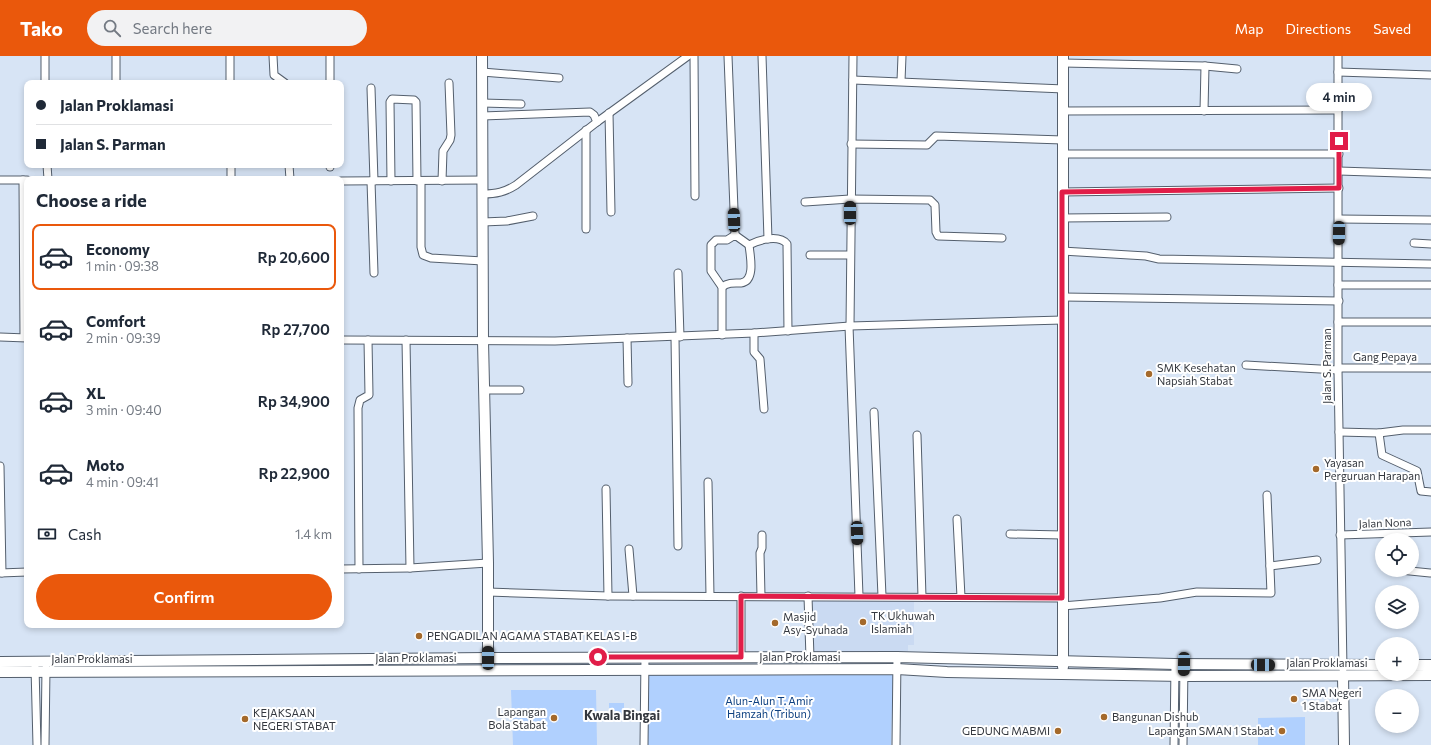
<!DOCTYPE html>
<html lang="en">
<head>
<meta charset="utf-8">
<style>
	:root { --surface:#fff; --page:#f2f2f3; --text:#1f2937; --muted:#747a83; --line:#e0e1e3; --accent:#ea580c }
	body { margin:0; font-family:Commissioner,sans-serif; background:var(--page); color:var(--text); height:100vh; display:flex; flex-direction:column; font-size:15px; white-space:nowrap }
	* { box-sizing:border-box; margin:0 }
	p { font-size:13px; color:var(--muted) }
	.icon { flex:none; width:22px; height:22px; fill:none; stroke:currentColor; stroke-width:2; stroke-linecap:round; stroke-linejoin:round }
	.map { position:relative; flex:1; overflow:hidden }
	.drawer { position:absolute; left:24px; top:120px; width:320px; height:452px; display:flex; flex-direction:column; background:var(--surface); border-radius:8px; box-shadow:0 2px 6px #0003 }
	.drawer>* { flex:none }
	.hud { position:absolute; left:24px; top:24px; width:320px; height:88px; border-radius:8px; box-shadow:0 2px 6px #0003; display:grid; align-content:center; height:88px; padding:0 12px; background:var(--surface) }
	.fabs { position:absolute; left:1375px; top:477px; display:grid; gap:8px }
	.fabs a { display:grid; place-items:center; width:44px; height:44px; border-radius:50%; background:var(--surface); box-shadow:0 2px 6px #0003; font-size:20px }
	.end { position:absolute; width:18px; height:18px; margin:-9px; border:5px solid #e11d48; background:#fff; box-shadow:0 0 0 2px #fff }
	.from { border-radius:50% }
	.bubble { position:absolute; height:28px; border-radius:14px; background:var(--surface); box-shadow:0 2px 6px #0003; font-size:13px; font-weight:600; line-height:28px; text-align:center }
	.car { position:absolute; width:12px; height:24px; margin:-12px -6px; border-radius:5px; box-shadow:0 0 3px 1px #0007; background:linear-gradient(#222 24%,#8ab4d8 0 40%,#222 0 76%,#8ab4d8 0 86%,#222 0) }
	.hud b { display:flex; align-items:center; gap:14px; height:38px; font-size:15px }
	.hud b+b { border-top:1px solid var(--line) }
	.hud i { width:10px; height:10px; background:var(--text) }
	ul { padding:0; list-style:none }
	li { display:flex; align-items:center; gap:12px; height:66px; margin:0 8px 6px; padding:0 4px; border:2px solid transparent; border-radius:8px }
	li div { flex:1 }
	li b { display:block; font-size:15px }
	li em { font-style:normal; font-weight:600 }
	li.current { border-color:var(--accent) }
	li>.icon { width:36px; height:36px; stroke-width:1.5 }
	h2 { padding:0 12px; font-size:18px; line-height:48px }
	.pay { display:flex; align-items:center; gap:10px; height:44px; padding:0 12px; font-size:15px }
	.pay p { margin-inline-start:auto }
	.action { display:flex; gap:8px; margin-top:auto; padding:8px 12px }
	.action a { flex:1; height:46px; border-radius:24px; background:var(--accent); color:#fff; font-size:16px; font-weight:600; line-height:46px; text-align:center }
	header { display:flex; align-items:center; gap:24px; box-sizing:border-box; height:56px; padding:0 20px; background:var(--accent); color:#fff }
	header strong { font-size:19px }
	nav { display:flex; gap:22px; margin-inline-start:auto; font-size:14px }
	.search { width:280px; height:36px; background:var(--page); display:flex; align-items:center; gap:10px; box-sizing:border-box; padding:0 14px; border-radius:22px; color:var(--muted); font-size:15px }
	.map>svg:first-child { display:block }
</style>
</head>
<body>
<header>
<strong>Tako</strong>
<div class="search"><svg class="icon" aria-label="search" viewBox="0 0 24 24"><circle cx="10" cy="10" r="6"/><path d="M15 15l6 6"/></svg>Search here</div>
<nav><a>Map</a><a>Directions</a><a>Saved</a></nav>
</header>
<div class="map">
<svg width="1431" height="689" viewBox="0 0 1431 689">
	<rect width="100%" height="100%" fill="#d7e4f5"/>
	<path fill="#cadaf2" d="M813 542H914V589H908V595H814Z"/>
	<g fill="#b0d0fe">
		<path d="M647 614H893L891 689H646Z"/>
		<path d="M511 634H596L597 689H513Z"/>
		<rect x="609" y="647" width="15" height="12"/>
		<path d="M1305 661V689H1258V662Z"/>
	</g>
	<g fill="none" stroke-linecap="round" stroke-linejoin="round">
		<defs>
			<g id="street">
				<path d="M45 0V27"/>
				<path d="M116 0V27"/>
				<path d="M230 0V27"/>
				<path d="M273 0 274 19 285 27"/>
				<path d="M694 0 695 140"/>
				<path d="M728 0 735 179"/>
				<path d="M762 0 768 183"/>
				<path d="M1338 0V314L1343 613"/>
				<path d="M1063 7 1205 10 1237 13"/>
				<path d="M482 16 559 22"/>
				<path d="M1338 16 1431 19"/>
				<path d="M853 24 1064 33"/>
				<path d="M901 25 902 0"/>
				<path d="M330 27V0"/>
				<path d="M371 32 374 125"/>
				<path d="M482 47 521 48"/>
				<path d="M1063 55 1338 54"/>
				<path d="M1204 55 1205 10"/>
				<path d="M609 57 611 156"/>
				<path d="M482 60 590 56 594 59 597 66"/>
				<path d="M851 88 927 89 936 80 1063 84"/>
				<path d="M1063 98H1339"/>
				<path d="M47 109 48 123"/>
				<path d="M231 109V123"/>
				<path d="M289 109 290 123"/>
				<path d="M330 111V109"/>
				<path d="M1339 115 1431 118"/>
				<path d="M0 124H27"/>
				<path d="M23 124 24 281"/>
				<path d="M341 125 483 124"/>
				<path d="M371 125 374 217"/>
				<path d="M391 125 390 46 392 43 414 44 416 46 417 125"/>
				<path d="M421 125V191L423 199 431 202 483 205"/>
				<path d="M442 125 443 95 450 84 451 79 449 27"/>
				<path d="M1062 136 1339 132"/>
				<path d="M483 138C496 138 505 136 516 129L597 66 688 0"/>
				<path d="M805 146 850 143 930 144 935 149 936 176 938 180 1002 182"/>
				<path d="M1062 162 1167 161"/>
				<path d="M1339 163 1431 164"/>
				<path d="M483 166 507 165 533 160"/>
				<path d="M586 173V74"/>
				<path d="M1414 187 1431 188"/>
				<path d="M1062 195 1146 200 1159 203 1431 208"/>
				<path d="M810 199H850"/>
				<path d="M678 217 680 281"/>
				<path d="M1338 229H1431"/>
				<path d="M722 231C729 226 734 227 741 227 756 225 750 199 749 189"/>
				<path d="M1063 241 1339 245"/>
				<path d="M1338 266H1431"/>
				<path d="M849 270 859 540"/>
				<path d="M850 270 853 0"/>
				<path d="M754 277V296L760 303 764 353"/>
				<path d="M722 279V231L711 215V189L716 184H727L735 179 749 189C758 184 779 178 787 188L788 275"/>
				<path d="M0 281 27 282"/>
				<path d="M675 281 678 490"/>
				<path d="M627 282 628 327"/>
				<path d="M341 284 555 285 754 277 850 270 1063 264"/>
				<path d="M406 284 410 512"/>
				<path d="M1246 309 1338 314"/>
				<path d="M1338 312H1431"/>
				<path d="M484 334H520"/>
				<path d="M874 356 882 540"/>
				<path d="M1339 376 1379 377 1403 374H1431"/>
				<path d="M1379 377 1382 399 1417 415 1421 435 1431 436"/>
				<path d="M917 379 922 541"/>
				<path d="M0 410 2 517"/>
				<path d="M708 426 710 540"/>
				<path d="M606 433 608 540"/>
				<path d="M957 463 961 541"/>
				<path d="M1010 478 1063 479"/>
				<path d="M1340 479 1431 476"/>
				<path d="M629 493 633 540"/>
				<path d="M1270 510 1317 504"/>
				<path d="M341 513 410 512 488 507"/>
				<path d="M359 513 358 352 360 344 369 339 368 284"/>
				<path d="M1400 514 1430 517"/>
				<path d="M0 517 27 516"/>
				<path d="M488 536 608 540 1062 542"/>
				<path d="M741 540V601"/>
				<path d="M761 540 760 497 762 492V479"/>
				<path d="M808 540 810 602"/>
				<path d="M1062 550 1160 542 1197 536 1271 537 1267 439"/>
				<path d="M35 611 37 689"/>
				<path d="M45 689 46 612"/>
				<path d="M644 689 645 601"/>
				<path d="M896 689 897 601"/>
				<path d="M1174 689 1175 608"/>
				<path d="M1183 689 1184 608"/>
			</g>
			<g id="secondary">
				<path d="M482 0 483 285 488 507V608"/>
				<path d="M0 606 488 602 897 601 1175 608 1382 609"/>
				<path d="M1412 609H1431"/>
				<path d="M1063 611V0"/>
				<path d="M0 616 897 613 947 616 1184 620 1431 619"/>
				<path d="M1343 619 1344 689"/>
			</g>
		</defs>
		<use href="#street" stroke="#545f6d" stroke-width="9"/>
		<use href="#secondary" stroke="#545f6d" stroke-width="12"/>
		<use href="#street" stroke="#fff" stroke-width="7"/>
		<use href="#secondary" stroke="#fff" stroke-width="10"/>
	</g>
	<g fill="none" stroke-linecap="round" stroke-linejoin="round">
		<path stroke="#e11d48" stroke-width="5" d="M598 601H741V540L1062 542V136L1339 132V85"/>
	</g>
	<g fill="#a4692b" stroke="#fff" stroke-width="1.5">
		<circle cx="1149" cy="318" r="4"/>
		<circle cx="1316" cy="413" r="4"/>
		<circle cx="863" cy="566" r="4"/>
		<circle cx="775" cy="567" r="4"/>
		<circle cx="419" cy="580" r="4"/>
		<circle cx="1294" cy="643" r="4"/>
		<circle cx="1104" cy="661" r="4"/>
		<circle cx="554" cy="662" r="4"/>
		<circle cx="245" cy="663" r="4"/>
		<circle cx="1058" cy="675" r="4"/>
		<circle cx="1282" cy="675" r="4"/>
	</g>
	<g text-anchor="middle" stroke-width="4" stroke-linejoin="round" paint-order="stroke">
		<g font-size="11" fill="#34383f" stroke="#fff">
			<text x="1385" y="305">Gang Pepaya</text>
			<text transform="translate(1327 310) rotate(-90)" y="4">Jalan S. Parman</text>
			<text transform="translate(1385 467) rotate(-2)" y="4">Jalan Nona</text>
			<text x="800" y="605">Jalan Proklamasi</text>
			<text x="416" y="606">Jalan Proklamasi</text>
			<text x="92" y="607">Jalan Proklamasi</text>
			<text x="1327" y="611">Jalan Proklamasi</text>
		</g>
		<g font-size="11" fill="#34383f" stroke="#fff" text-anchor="start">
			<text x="1157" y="316">SMK Kesehatan<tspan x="1157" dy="13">Napsiah Stabat</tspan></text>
			<text x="1324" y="411">Yayasan<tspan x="1324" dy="13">Perguruan Harapan</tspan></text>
			<text x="871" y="564">TK Ukhuwah<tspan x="871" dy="13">Islamiah</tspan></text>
			<text x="783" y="565">Masjid<tspan x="783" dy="13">Asy-Syuhada</tspan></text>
			<text x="427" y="584">PENGADILAN AGAMA STABAT KELAS I-B</text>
			<text x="1302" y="641">SMA Negeri<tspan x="1302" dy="13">1 Stabat</tspan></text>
			<text x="546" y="660" text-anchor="end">Lapangan<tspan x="546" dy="13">Bola Stabat</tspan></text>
			<text x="253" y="661">KEJAKSAAN<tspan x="253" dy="13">NEGERI STABAT</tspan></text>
			<text x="1112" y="665">Bangunan Dishub</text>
			<text x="1050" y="679" text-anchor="end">GEDUNG MABMI</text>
			<text x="1274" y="679" text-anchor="end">Lapangan SMAN 1 Stabat</text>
		</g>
		<g font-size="11" fill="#0d4080" stroke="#fff">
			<text x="769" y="649">Alun-Alun T. Amir<tspan x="769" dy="13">Hamzah (Tribun)</tspan></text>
		</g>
		<g font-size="13" font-weight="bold" fill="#34383f" stroke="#fff">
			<text x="622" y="664">Kwala Bingai</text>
		</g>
	</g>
</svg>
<div class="fabs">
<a><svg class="icon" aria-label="locate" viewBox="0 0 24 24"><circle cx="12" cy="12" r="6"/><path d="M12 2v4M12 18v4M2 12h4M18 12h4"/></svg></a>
<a><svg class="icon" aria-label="layers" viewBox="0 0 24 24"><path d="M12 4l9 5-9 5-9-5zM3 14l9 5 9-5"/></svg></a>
<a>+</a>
<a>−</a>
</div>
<i class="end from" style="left:598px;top:601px"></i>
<i class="end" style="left:1339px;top:85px"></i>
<div class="bubble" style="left:1306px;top:27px;width:66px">4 min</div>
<i class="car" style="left:850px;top:157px;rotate:0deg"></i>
<i class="car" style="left:734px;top:164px;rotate:358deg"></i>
<i class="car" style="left:1339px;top:177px;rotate:181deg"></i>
<i class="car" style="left:857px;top:477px;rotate:178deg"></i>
<i class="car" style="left:488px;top:602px;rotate:0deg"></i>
<i class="car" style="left:1184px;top:608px;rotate:181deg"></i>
<i class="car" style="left:1263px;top:609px;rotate:91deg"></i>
<div class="hud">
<b><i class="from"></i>Jalan Proklamasi</b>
<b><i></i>Jalan S. Parman</b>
</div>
<section class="drawer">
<h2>Choose a ride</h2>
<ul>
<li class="current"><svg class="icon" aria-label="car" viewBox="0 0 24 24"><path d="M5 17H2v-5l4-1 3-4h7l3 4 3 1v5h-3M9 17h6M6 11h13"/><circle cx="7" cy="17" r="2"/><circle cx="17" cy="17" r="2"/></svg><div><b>Economy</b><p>1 min · 09:38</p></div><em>Rp 20,600</em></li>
<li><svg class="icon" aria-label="car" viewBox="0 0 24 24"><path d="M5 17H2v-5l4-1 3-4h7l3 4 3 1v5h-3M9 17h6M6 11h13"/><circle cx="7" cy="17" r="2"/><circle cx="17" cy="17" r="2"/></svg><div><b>Comfort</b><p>2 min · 09:39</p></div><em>Rp 27,700</em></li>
<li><svg class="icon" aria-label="car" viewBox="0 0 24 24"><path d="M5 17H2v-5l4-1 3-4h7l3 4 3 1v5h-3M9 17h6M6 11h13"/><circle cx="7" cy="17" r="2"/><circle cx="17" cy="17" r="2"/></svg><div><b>XL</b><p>3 min · 09:40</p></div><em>Rp 34,900</em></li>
<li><svg class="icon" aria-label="car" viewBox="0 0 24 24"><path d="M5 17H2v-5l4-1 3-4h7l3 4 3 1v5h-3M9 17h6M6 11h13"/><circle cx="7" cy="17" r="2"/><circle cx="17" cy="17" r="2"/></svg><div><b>Moto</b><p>4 min · 09:41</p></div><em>Rp 22,900</em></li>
</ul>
<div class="pay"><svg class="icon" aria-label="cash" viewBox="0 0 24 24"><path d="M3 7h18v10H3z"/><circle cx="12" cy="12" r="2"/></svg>Cash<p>1.4 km</p></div>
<div class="action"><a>Confirm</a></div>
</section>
</div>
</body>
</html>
